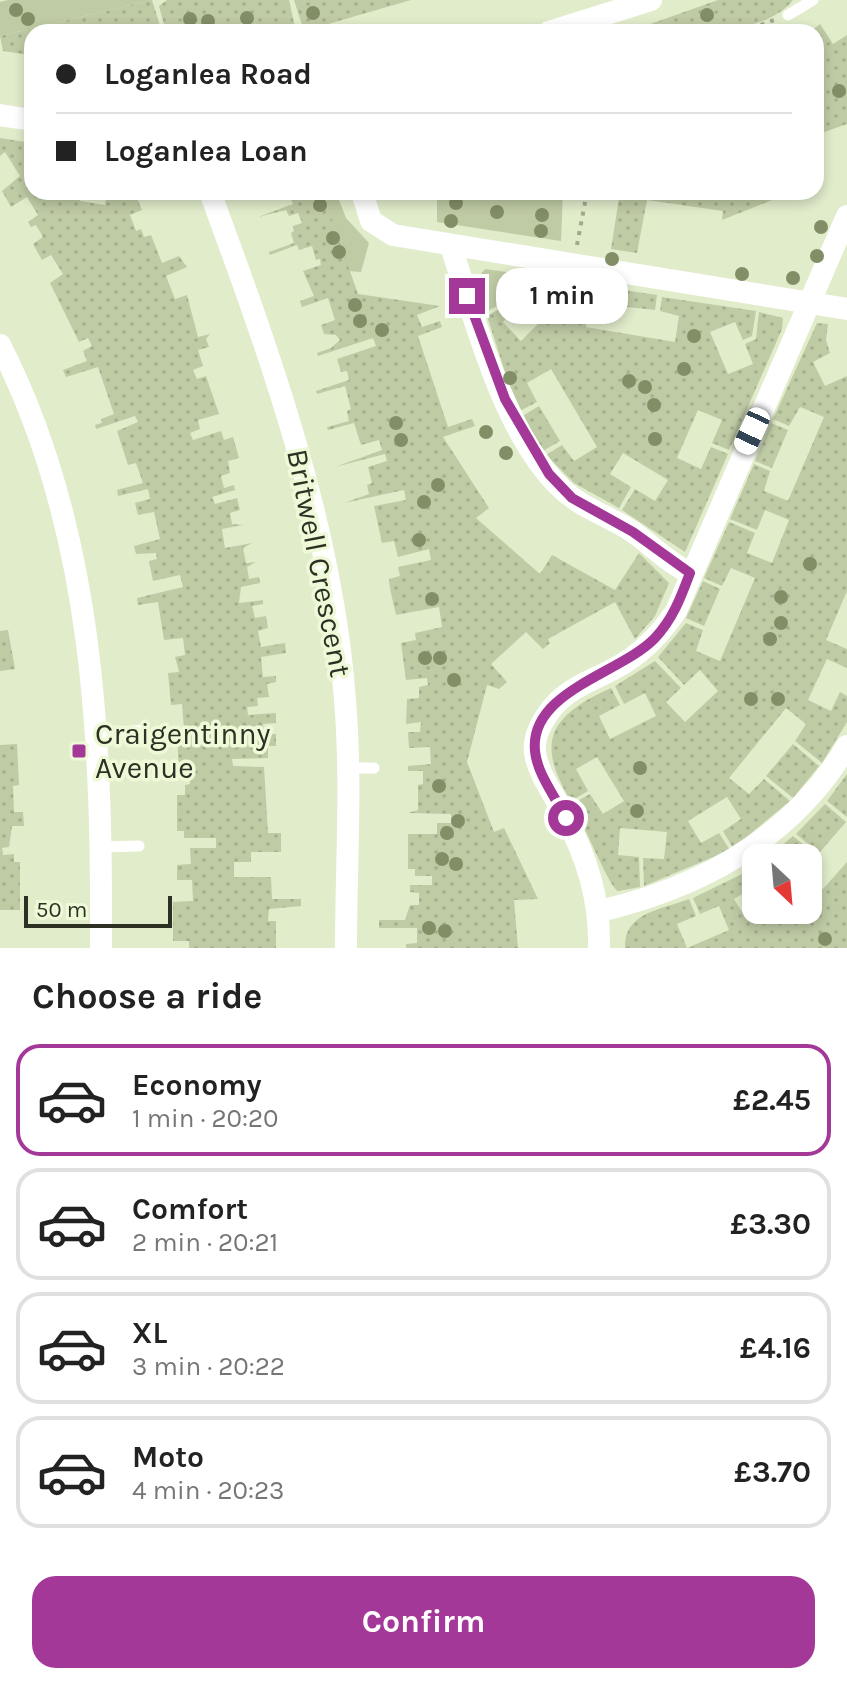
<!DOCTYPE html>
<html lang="en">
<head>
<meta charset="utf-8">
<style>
	:root { --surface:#fff; --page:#f6f6f6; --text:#222; --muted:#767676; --line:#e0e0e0; --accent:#a43898 }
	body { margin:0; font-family:Karla,sans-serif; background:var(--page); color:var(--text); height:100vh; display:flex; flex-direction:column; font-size:30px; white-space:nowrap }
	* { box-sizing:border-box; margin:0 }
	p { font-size:26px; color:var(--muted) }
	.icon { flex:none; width:44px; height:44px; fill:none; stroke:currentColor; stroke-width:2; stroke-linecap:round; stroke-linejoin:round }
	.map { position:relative; height:948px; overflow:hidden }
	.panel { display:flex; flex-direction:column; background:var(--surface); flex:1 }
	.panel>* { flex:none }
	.top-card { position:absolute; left:24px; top:24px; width:800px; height:176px; border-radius:24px; box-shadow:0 4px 12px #0003; display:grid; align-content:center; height:176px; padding:0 32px; background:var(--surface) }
	.needle { width:52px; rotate:154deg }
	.controls { position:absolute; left:742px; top:844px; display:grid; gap:16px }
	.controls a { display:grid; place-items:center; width:80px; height:80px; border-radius:16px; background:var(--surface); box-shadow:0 4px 12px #0003; font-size:40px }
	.scale { position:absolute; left:24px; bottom:20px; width:148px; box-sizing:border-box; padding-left:8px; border:4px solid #2d3124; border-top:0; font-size:22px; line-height:28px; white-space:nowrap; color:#2d3124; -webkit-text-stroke:6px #eef9d8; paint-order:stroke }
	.end { position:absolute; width:36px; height:36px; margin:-18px; border:10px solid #a43898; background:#fff; box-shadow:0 0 0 4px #fff }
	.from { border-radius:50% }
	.bubble { position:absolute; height:56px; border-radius:24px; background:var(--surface); box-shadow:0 4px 12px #0003; font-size:26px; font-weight:700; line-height:56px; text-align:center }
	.car { position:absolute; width:24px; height:48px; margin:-24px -12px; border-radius:10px; box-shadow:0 0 6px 2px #0007; background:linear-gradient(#fff 24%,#345 0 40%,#fff 0 76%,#345 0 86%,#fff 0) }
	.top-card b { display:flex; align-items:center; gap:28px; height:76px; font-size:30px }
	.top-card b+b { border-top:2px solid var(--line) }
	.top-card i { width:20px; height:20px; background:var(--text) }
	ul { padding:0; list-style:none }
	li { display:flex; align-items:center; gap:24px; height:112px; margin:0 16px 12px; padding:0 16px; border:4px solid var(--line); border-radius:24px }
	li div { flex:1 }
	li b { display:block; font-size:30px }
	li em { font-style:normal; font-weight:700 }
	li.current { border-color:var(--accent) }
	li>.icon { width:72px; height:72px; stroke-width:1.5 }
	h2 { padding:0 32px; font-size:36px; line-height:96px }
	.cta { display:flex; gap:16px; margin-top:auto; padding:16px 32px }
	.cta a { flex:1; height:92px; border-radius:24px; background:var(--accent); color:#fff; font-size:32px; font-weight:700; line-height:92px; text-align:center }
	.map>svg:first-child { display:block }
</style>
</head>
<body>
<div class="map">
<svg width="847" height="948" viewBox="0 0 847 948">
	<defs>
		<pattern id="garden-dots" width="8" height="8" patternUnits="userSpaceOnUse" patternTransform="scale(2)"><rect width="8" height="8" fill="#bfcba5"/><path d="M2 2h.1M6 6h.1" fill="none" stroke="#a4af8e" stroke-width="1.8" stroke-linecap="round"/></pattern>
	</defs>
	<rect width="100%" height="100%" fill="#e1eccb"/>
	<g fill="#bfcba5">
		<path d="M8 0H152L0 36V2Z"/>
		<path d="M322 192H336L346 218 369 243 361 272 349 271Z"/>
		<path d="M456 192H563L561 241 437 222V197Z"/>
		<path d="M485 269 522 274 511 298 486 312 475 281Z"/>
	</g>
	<g fill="url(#garden-dots)">
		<path d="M152 0 162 32H32V81L25 80 29 55 3 51 0 36Z"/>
		<path d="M167 0H289L296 32H279L277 25 267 27 268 32H166L159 6Z"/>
		<path d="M294 0H411L304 31Z"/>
		<path d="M718 0H793C771 28 722 32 688 32L683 25 672 32H638L639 28Z"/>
		<path d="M820 24 833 44 847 35V124L816 135V32H810Z"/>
		<path d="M0 138 32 143V192H81L80 201 105 205 107 192H126L137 198 142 210 130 215 136 231 141 229 144 237 151 235 162 263 179 256 187 267 166 276 175 299 187 295 198 337 210 334 206 339 209 347 198 350 203 366 193 370 197 379 206 376 219 414 198 420 200 429 190 433 193 440 221 431 224 440 233 437 239 458 228 461 230 473 221 476 224 488 234 485 235 490 212 497 215 504 237 498 240 510 230 513 232 524 243 525 222 529 225 548 252 543 243 548 246 563 256 562 247 567 249 579 259 577 260 583 241 587 239 603 263 600V604L252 606 255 618 266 616 268 628 258 631 261 647 285 643 286 653 261 657 263 677 276 676V682L267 684 269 697 257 698 258 706 247 707 248 715 276 713V723L263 724 264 735 276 734V746H268V758L232 759 233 766 264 767 268 833H281V852H251V862H234V877H271L272 899H301V906L269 909 268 921H276V948H189V941H173V902L193 901 192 880H177V865L191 864 190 848H216V838H184V831H177V795H185V785L190 784V772H179L177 730 184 729 182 704 171 705 168 673 179 672 175 657 185 655 183 638 164 640 158 602 138 605 137 598 183 587 180 575 153 581 149 561 157 559 156 553 136 554 134 546 160 539 154 512 138 515 135 503 150 499 148 489 118 496 117 490 143 483 136 463 128 465 117 431 138 422 135 416 96 429 95 425 102 423 101 419 114 414 98 367 66 377 63 370 87 361 83 351 92 346 88 338 79 342 50 283 63 274 51 255 42 260 33 244 43 237 36 225 31 227 28 222 38 215 27 197 11 207 2 191 20 176 5 152 0 156Z"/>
		<path d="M288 192H322L358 294 440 306 417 315 422 327 440 321 442 327 418 336 448 427 472 419 475 426 443 437 489 508 476 518 540 574 552 555 615 590 639 553 669 583 655 616 635 639 615 602 548 639 550 643 543 649 526 632 491 664 507 682 499 689 487 685 467 762 494 832 504 828 538 899 514 900 518 948H406V944L417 943V928H379V920H405L410 905H419V893L410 892V885H432V876H415V869H408V834H437V823H451V814L408 813 418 810V785L423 784V771H408V766L431 764 430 747 409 748 408 732H420L421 722 406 724 407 699 419 698V687L428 685 427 678 406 680 401 643 416 640 415 633 442 627 439 607 396 615C393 600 390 592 389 579L400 576 398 567 431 560 429 549 398 557 394 541 382 543 374 506 406 500 404 490 344 503 369 494 367 485 372 483 368 467 387 461 385 454 335 467 382 450 379 440 361 445 354 423 328 430 327 427 349 421 347 411 351 409 345 386 317 394 316 391 349 380 347 371 341 372 337 359 376 346 373 338 318 356 317 353 331 348 340 340 336 335 324 334 321 325 335 320 328 298 302 307 300 301 314 296 303 271 321 265 320 259 316 260 312 246 299 250 297 245 270 255 269 252 294 243 291 233 294 231 293 226 302 223 298 213 289 216 286 210 258 217 293 204Z"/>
		<path d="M620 192H786L787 194 722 220 723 211 647 200 637 253 611 249Z"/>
		<path d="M526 274 613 289 611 303 590 302 586 327 675 342 679 316 660 311 662 297 756 311 752 336 743 340 735 322 710 332 728 374 753 364 745 344 756 339 759 312 783 318 782 329 729 450 712 443 722 420 698 410 677 458 701 469 711 447 728 454 685 552 622 510 635 489 655 501 668 480 623 453 610 474 631 487 619 508 574 483 546 455 562 445 574 461 597 447 551 369 527 383 537 402 518 412 487 316 512 302 517 307 503 322 521 341 554 308 536 289 520 304 515 299Z"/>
		<path d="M617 289 657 295 655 310 618 306Z"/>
		<path d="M817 323 828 324 826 340 830 353 813 362 825 386 847 376V591L826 640 847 649V668L827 659 808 700 831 711 840 692 847 696V722L822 763 795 741 806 724 786 708 729 778 749 794 764 779 790 801 733 848 723 831 741 819 727 797 688 821 701 843 719 833 730 850 644 886 643 858 664 859 667 832 620 828 618 855 639 857 640 887 618 891C609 887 583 821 572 804L590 794 603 814 624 801 597 757 576 769 588 791 571 801C534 741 551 715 611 688L620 705 599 716 610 739 656 716 645 693 624 704 615 686 655 661 681 688 666 702 685 722 718 691 700 670 684 685 658 657 686 623 703 630 696 651 720 661 755 578 731 568 722 586 704 578 729 522 755 533 747 553 772 563 789 520 765 510 757 530 730 519 754 464 770 471 764 491 788 501 824 417 800 407 789 426 773 419Z"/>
		<path d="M539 406 560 441 543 451 521 417Z"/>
		<path d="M771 423 788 430 772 468 755 461Z"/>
		<path d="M703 581 720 589 704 626 686 618Z"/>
		<path d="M8 630 15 669 0 671V631Z"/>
		<path d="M17 744 19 785 13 786 14 812H23L24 826H12L9 847 2 848 3 855 14 854V862H20V910H0V745Z"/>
		<path d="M793 744 819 766 793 798 766 776Z"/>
		<path d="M847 774V817L827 801Z"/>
		<path d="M825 804 846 822 819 853 796 834Z"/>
		<path d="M793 836 817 856 808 867V858H767Z"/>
		<path d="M847 862V948H625C624 912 661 910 689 899L696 916 677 924 687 948 729 930 719 906 700 914 693 898 744 873 752 888 734 899 747 920 768 910H808V877L823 889Z"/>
	</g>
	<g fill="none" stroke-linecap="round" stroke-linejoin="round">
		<g stroke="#a1aa90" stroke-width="4" stroke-dasharray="4 6" stroke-linecap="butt">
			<path d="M742 32 774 20"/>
			<path d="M577 245 587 192"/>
		</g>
		<g stroke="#fff" stroke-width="11">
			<path d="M788 15 813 0"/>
			<path d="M99 734 142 730"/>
			<path d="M347 768H374"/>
			<path d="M101 847 139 846"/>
		</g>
		<g stroke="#fff" stroke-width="22">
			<path d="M549 32 651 0"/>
			<path d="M0 115 32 120"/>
			<path d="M210 192C270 355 332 525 345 700 352 782 346 866 346 948"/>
			<path d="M362 192 371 221 393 235 847 309"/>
			<path d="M451 246C475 320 504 435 562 489 582 508 608 516 630 530 651 544 668 563 690 573"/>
			<path d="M0 345C95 531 102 744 101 948"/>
			<path d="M600 911C702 887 792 838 847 746"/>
			<path d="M599 948C600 898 587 858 564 814 554 795 538 773 535 753 533 736 542 721 552 708 572 684 599 679 624 663 645 650 662 632 676 611L847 216"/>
		</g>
	</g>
	<g fill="#828e66">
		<circle cx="16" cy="10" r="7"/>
		<circle cx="313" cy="13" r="7"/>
		<circle cx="707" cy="15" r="7"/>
		<circle cx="247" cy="18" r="7"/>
		<circle cx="28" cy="19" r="7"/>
		<circle cx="190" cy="19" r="7"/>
		<circle cx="208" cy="21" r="7"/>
		<circle cx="839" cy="91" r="7"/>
		<circle cx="456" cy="203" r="7"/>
		<circle cx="320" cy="205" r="7"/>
		<circle cx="497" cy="212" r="7"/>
		<circle cx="542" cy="215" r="7"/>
		<circle cx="451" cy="221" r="7"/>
		<circle cx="821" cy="227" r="7"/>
		<circle cx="541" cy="231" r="7"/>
		<circle cx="333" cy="238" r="7"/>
		<circle cx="339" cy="252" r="7"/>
		<circle cx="817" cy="256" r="7"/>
		<circle cx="612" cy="259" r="7"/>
		<circle cx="742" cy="274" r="7"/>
		<circle cx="793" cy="278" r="7"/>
		<circle cx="556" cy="291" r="7"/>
		<circle cx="355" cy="305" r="7"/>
		<circle cx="360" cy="321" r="7"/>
		<circle cx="382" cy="330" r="7"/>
		<circle cx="694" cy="336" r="7"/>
		<circle cx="684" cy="369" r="7"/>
		<circle cx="510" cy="378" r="7"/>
		<circle cx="629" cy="381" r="7"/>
		<circle cx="645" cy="387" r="7"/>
		<circle cx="654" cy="405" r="7"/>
		<circle cx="396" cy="423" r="7"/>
		<circle cx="486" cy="432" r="7"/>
		<circle cx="655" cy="439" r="7"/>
		<circle cx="401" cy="440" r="7"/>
		<circle cx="506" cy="453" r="7"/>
		<circle cx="438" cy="485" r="7"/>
		<circle cx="424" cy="502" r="7"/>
		<circle cx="419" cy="540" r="7"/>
		<circle cx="810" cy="564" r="7"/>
		<circle cx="781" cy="597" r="7"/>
		<circle cx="432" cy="599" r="7"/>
		<circle cx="781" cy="623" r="7"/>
		<circle cx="770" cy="639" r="7"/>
		<circle cx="425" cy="658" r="7"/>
		<circle cx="440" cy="658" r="7"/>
		<circle cx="454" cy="680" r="7"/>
		<circle cx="751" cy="699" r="7"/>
		<circle cx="778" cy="699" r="7"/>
		<circle cx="640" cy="768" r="7"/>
		<circle cx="439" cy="786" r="7"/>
		<circle cx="637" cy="811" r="7"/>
		<circle cx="458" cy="821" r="7"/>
		<circle cx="447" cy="833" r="7"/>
		<circle cx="442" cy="859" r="7"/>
		<circle cx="456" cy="864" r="7"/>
		<circle cx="429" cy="928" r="7"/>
		<circle cx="445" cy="931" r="7"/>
		<circle cx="825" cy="939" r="7"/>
	</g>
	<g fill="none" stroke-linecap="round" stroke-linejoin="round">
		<path stroke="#a43898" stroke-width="10" d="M467 296 505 399 549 474 572 498 633 532 690 573C681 597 673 619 655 638 622 673 529 691 535 751 537 774 556 798 566 818"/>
	</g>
	<rect fill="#a43898" stroke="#eef9d8" stroke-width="3" x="71" y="743" width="16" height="16" rx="4"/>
	<g text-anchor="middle" stroke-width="7" stroke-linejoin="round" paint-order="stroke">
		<g font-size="30" fill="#2d3124" stroke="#eef9d8">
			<text transform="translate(319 563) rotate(79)" y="10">Britwell Crescent</text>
		</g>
		<g font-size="30" fill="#2d3124" stroke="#eef9d8" text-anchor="start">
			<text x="95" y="744">Craigentinny<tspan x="95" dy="34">Avenue</tspan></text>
		</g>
	</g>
</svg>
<div class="controls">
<a><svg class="needle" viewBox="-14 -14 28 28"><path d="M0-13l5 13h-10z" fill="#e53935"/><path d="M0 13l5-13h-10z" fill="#767676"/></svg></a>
</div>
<div class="scale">50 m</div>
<i class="end from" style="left:566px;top:818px"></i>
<i class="end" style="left:467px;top:296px"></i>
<div class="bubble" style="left:496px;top:268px;width:132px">1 min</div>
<i class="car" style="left:752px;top:431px;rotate:205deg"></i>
<div class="top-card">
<b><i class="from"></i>Loganlea Road</b>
<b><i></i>Loganlea Loan</b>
</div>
</div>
<section class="panel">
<h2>Choose a ride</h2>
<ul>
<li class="current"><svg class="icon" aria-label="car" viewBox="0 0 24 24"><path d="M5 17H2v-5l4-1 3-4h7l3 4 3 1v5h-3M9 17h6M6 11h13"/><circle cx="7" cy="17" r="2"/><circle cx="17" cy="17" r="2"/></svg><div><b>Economy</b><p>1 min · 20:20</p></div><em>£2.45</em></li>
<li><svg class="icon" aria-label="car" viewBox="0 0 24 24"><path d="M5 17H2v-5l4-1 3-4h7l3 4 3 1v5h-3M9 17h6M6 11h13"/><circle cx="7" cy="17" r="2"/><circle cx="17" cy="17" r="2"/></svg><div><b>Comfort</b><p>2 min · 20:21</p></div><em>£3.30</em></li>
<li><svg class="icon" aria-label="car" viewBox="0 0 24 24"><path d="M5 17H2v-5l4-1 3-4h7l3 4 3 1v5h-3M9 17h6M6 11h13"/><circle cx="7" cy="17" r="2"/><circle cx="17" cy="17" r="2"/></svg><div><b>XL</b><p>3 min · 20:22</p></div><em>£4.16</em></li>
<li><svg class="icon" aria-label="car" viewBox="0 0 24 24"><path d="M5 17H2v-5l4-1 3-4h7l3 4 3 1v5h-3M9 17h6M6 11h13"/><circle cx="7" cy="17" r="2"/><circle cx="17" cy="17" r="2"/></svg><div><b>Moto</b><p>4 min · 20:23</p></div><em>£3.70</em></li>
</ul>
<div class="cta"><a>Confirm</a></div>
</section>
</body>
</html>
